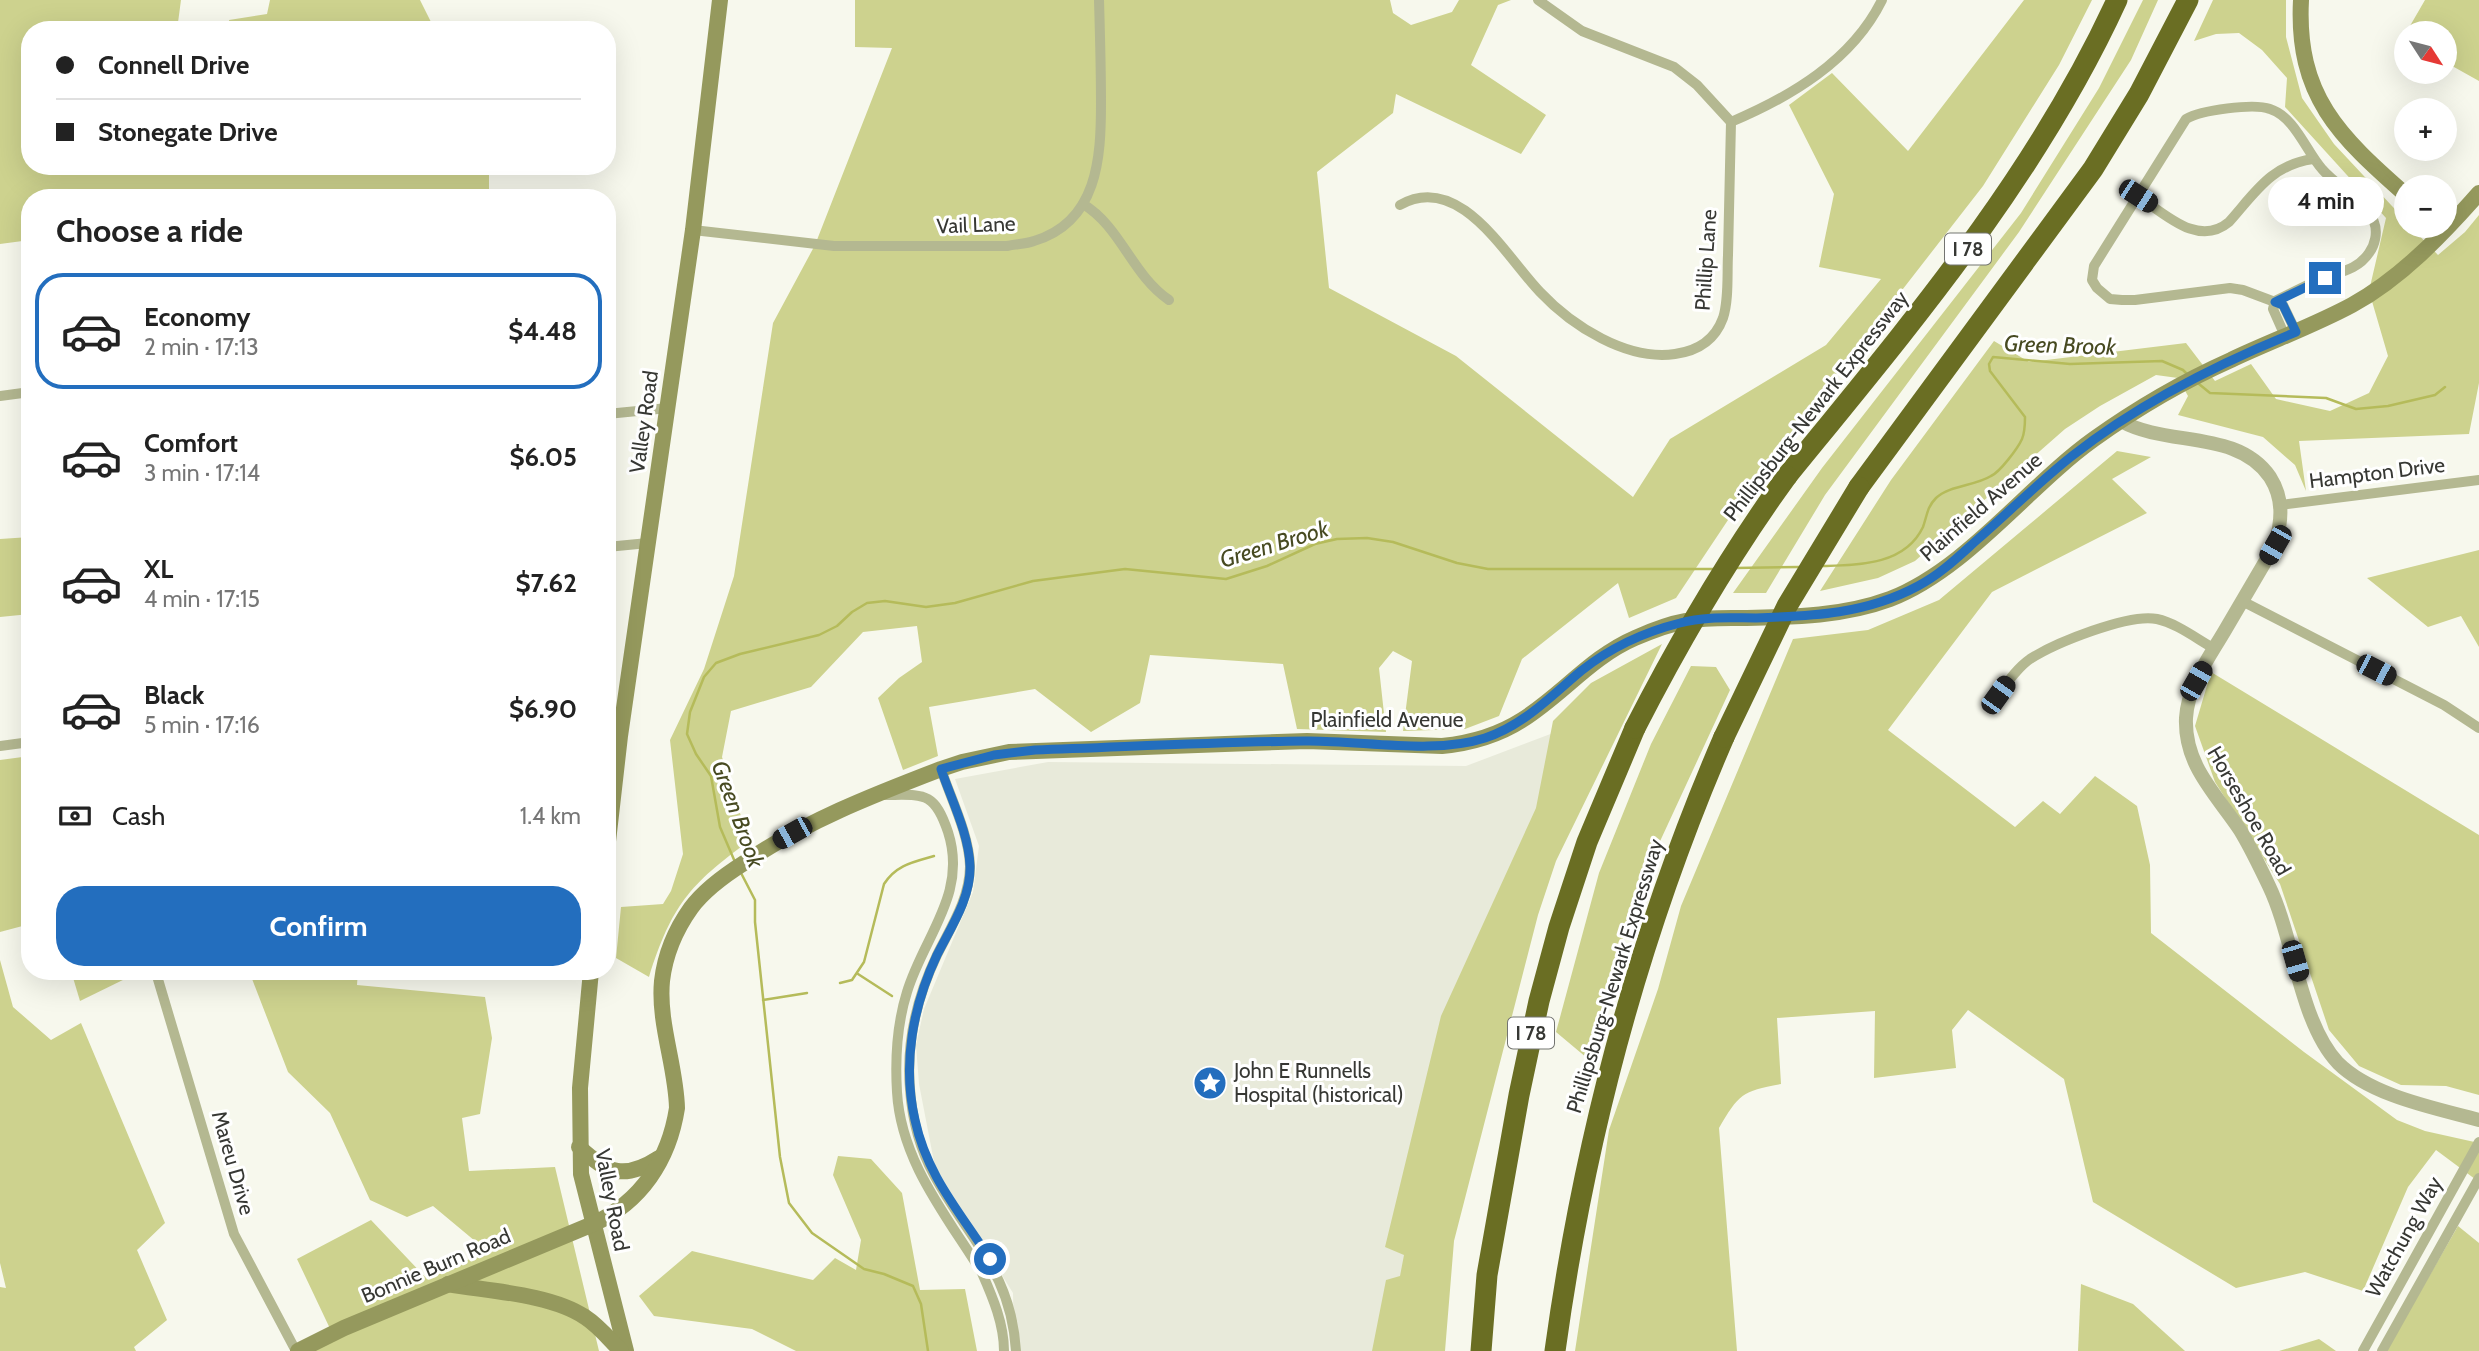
<!DOCTYPE html>
<html lang="en">
<head>
<meta charset="utf-8">
<style>
	:root { --surface:#fff; --page:#f2f2f2; --text:#222; --muted:#767676; --line:#e0e0e0; --accent:#236ebe }
	body { margin:0; font-family:Cabin,sans-serif; background:var(--page); color:var(--text); height:100vh; display:flex; flex-direction:column; font-size:26px; white-space:nowrap }
	* { box-sizing:border-box; margin:0 }
	p { font-size:23px; color:var(--muted) }
	.icon { flex:none; width:38px; height:38px; fill:none; stroke:currentColor; stroke-width:2; stroke-linecap:round; stroke-linejoin:round }
	.map { position:relative; flex:1; overflow:hidden }
	.sheet { position:absolute; left:21px; top:189px; width:595px; height:791px; display:flex; flex-direction:column; background:var(--surface); border-radius:28px; box-shadow:0 7px 28px #0002 }
	.sheet>* { flex:none }
	.guide { position:absolute; left:21px; top:21px; width:595px; height:154px; border-radius:28px; box-shadow:0 7px 28px #0002; display:grid; align-content:center; height:154px; padding:0 35px; background:var(--surface) }
	.needle { width:46px; rotate:126deg }
	.buttons { position:absolute; left:2394px; top:21px; display:grid; gap:14px }
	.buttons a { display:grid; place-items:center; width:63px; height:63px; border-radius:50%; background:var(--surface); box-shadow:0 7px 28px #0002; font-size:35px }
	.end { position:absolute; width:32px; height:32px; margin:-16px; border:9px solid #236ebe; background:#fff; box-shadow:0 0 0 4px #fff }
	.from { border-radius:50% }
	.bubble { position:absolute; height:49px; border-radius:24px; background:var(--surface); box-shadow:0 7px 28px #0002; font-size:23px; font-weight:700; line-height:49px; text-align:center }
	.car { position:absolute; width:21px; height:42px; margin:-21px -10px; border-radius:9px; box-shadow:0 0 5px 2px #0007; background:linear-gradient(#222 24%,#8ab4d8 0 40%,#222 0 76%,#8ab4d8 0 86%,#222 0) }
	.guide b { display:flex; align-items:center; gap:24px; height:66px; font-size:26px }
	.guide b+b { border-top:2px solid var(--line) }
	.guide i { width:18px; height:18px; background:var(--text) }
	ul { padding:0; list-style:none }
	li { display:flex; align-items:center; gap:21px; height:116px; margin:0 14px 10px; padding:0 21px; border:4px solid transparent; border-radius:28px }
	li div { flex:1 }
	li b { display:block; font-size:26px }
	li em { font-style:normal; font-weight:700 }
	li.current { border-color:var(--accent) }
	li>.icon { width:63px; height:63px; stroke-width:1.5 }
	h2 { padding:0 35px; font-size:32px; line-height:84px }
	.pay { display:flex; align-items:center; gap:18px; height:77px; padding:0 35px; font-size:26px }
	.pay p { margin-inline-start:auto }
	.primary-button { display:flex; gap:14px; margin-top:auto; padding:14px 35px }
	.primary-button a { flex:1; height:80px; border-radius:28px; background:var(--accent); color:#fff; font-size:28px; font-weight:700; line-height:80px; text-align:center }
	.map>svg:first-child { display:block }
</style>
</head>
<body>
<div class="map">
<svg width="2479" height="1351" viewBox="0 0 2479 1351">
	<rect width="100%" height="100%" fill="#f7f8ed"/>
	<path fill="#e8eada" d="M1569 727 1385 1351H1014L1013 1293 935 1167 919 1084 916 1045 924 1009 973 892 979 846 955 779 1048 762 1466 766Z"/>
	<g fill="#cdd28e">
		<path d="M0 0H181L177 30H30V166H489V198H30V240L0 244Z"/>
		<path d="M270 0H420L435 30H230L229 20 267 14Z"/>
		<path d="M855 0H1390L1393 13 1411 25 1452 12 1459 0H1511L1498 5 1471 65 1546 115 1521 154 1396 94 1393 113 1317 172 1329 288 1456 356 1633 497 1670 439 1826 345 1881 279 1819 267 1834 194 1789 105 1832 73 1908 151 2024 0H2092L2059 65 1983 186 1756 478 1676 598 1629 618 1618 583 1522 659 1499 716 1465 729 1403 731 1412 661 1393 651 1379 668 1386 732 1297 729 1283 664 1150 655 1140 703 1091 732 1035 689 929 707 938 756 903 770 878 698 899 678 922 662 917 626 863 632 811 687 731 711 722 757 749 841C689 885 672 905 649 977L616 958 621 907 663 904 671 891 683 854 670 740 704 669 734 576 773 323 815 245 892 48 855 47Z"/>
		<path d="M2143 0H2158L2131 60 2019 232 1825 495 1766 593H1733L1822 468 2021 213 2099 88Z"/>
		<path d="M2213 0H2286V37L2302 98 2334 144 2406 221V226H2410L2438 255 2465 232 2479 215V383L2469 434 2299 441 2306 491 2295 465 2263 437 2178 415 2188 396 2178 378 2156 375 2100 406 2065 429 1915 561 1878 578 1820 591 1891 480 1994 341 2029 362 2186 343 2215 381 2251 364 2276 399 2330 411 2369 393 2388 356 2369 291 2386 218 2285 107 2287 78 2262 50 2239 33 2216 34 2194 41Z"/>
		<path d="M2425 0H2479V81L2445 62V33H2406V40L2403 38Z"/>
		<path d="M2117 451 2151 457 2112 479 2147 513 1992 592 1888 730 2015 827 2043 801 2060 814 2095 776 2137 806 2150 865 2151 933 2304 1052 2397 1120 2425 1131 2479 1143V1182L2436 1150 2408 1187 2363 1291 2305 1272 2236 1288 2093 1202 2064 1079 1968 1010 1952 1030 1956 1068 1874 1078 1875 1011 1777 1018 1781 1084C1742 1091 1739 1094 1719 1128L1737 1351H1575L1609 1130 1658 989 1681 906 1793 639 1868 630 1939 600Z"/>
		<path d="M30 537V614L0 617V539Z"/>
		<path d="M2479 550V647L2461 616 2428 627 2367 578Z"/>
		<path d="M1662 644 1556 861 1538 915 1454 1241 1445 1351H1372L1386 1280 1400 1276 1404 1255 1385 1247 1441 1016 1536 808 1553 721 1591 683Z"/>
		<path d="M1691 666 1716 667 1730 690 1637 891 1587 1058 1556 1032 1599 873 1651 744Z"/>
		<path d="M2211 672 2479 835V1095L2446 1086 2401 1085 2359 1066 2329 1030 2280 884 2215 782 2195 726Z"/>
		<path d="M30 756V924L0 932V760Z"/>
		<path d="M0 960 13 1007 51 1040 81 1023 165 1223 137 1250 167 1320 134 1347 136 1351H0V1287L6 1288 0 1263Z"/>
		<path d="M71 971H127L129 977 80 1001Z"/>
		<path d="M249 971H358L357 985 485 997 492 1038 480 1114 462 1118 469 1171 555 1167 599 1351H305L334 1337 297 1259 371 1220 427 1279 487 1251 433 1206 407 1217 370 1200 330 1113 288 1072Z"/>
		<path d="M838 1156 871 1159 902 1193 920 1290 965 1289 977 1351H796L752 1329 654 1316 639 1296 692 1251 813 1280 835 1258 856 1270 861 1240 833 1175Z"/>
		<path d="M2458 1226 2479 1243V1351H2386Z"/>
		<path d="M2081 1284 2133 1304 2185 1351H2078Z"/>
		<path d="M2319 1339 2336 1351H2279Z"/>
	</g>
	<g fill="none" stroke-linecap="round" stroke-linejoin="round">
		<g stroke="#b5bb5a" stroke-width="2.5">
			<path d="M2199 384 2210 393 2326 398 2356 409 2388 406 2435 395 2445 387"/>
			<path d="M1823 566C1859 565 1905 565 1923 527 1927 516 1927 507 1936 498 1950 485 1975 486 1991 476 2000 472 2018 448 2022 439 2025 432 2025 424 2025 417L1990 371 1989 364 1993 357 2070 364 2162 361 2183 370 2188 375"/>
			<path d="M1735 568 1799 567"/>
			<path d="M735 862 720 827 711 776 696 754 687 734 690 712 704 677 716 663 740 654 819 635 837 626 852 612 867 603 885 601 926 607 955 603 1033 581 1125 569 1226 579 1267 566 1315 544 1337 539 1367 538 1393 542 1457 563 1488 569H1715"/>
			<path d="M740 871 755 900V922L780 1157 789 1203 812 1233 864 1269 884 1274 913 1286 921 1304 928 1351"/>
			<path d="M858 974 892 996"/>
			<path d="M840 983 852 980 864 962 884 884C896 865 913 862 934 856"/>
			<path d="M763 1000 807 993"/>
		</g>
		<g stroke="#b4b891" stroke-width="10">
			<path d="M1731 122C1790 97 1852 61 1882 0"/>
			<path d="M2138 196C2164 213 2198 248 2229 222 2255 193 2271 165 2313 159"/>
			<path d="M1083 204C1121 227 1132 275 1169 300"/>
			<path d="M1400 205C1460 171 1506 257 1540 292 1572 326 1627 361 1675 354 1697 351 1715 340 1723 318 1729 300 1727 274 1728 255 1729 211 1730 166 1731 122L1697 85 1674 67 1582 31 1538 0"/>
			<path d="M693 230 834 246H1007C1016 244 1026 244 1034 241 1098 222 1101 157 1101 103 1101 68 1100 34 1099 0"/>
			<path d="M2275 301C2289 294 2303 287 2318 280 2337 272 2357 271 2369 253 2375 245 2378 232 2374 222 2366 200 2337 187 2322 169 2306 151 2295 117 2270 109 2254 103 2201 110 2186 119L2094 266 2092 280 2097 288 2110 299 2122 300H2135L2230 288 2243 290 2283 305 2296 332"/>
			<path d="M2275 301 2273 309 2285 336"/>
			<path d="M0 396 30 392"/>
			<path d="M607 414 668 408"/>
			<path d="M2280 505 2479 480"/>
			<path d="M607 547 648 543"/>
			<path d="M2242 601 2444 705 2479 728"/>
			<path d="M1998 695C2007 683 2017 668 2030 659 2055 643 2129 613 2157 619 2176 623 2197 639 2215 649"/>
			<path d="M0 746 30 742"/>
			<path d="M941 769C951 799 969 834 970 866 970 898 951 927 937 955 917 997 906 1042 910 1089 912 1118 920 1149 934 1175 969 1240 1011 1271 1016 1351"/>
			<path d="M883 795C923 795 934 790 948 832 968 894 924 936 907 992 897 1024 895 1059 897 1092 901 1162 947 1216 982 1273 993 1298 1004 1324 1004 1351"/>
			<path d="M157 976 234 1234 296 1351"/>
			<path d="M2363 1351 2479 1142"/>
			<path d="M2382 1351 2479 1178"/>
		</g>
		<path stroke="#b4b891" stroke-width="14" d="M2121 421C2167 447 2237 429 2270 477 2284 499 2282 521 2275 545 2258 574 2241 603 2224 632 2208 659 2188 686 2186 718 2184 765 2216 794 2240 830 2251 848 2260 867 2269 886 2294 938 2300 1023 2338 1063 2371 1096 2435 1108 2479 1120"/>
		<g stroke="#95995d" stroke-width="16">
			<path d="M2301 0C2296 96 2339 136 2406 195"/>
			<path d="M607 850 620 736 693 230 720 0"/>
			<path d="M591 971 580 1088 581 1174 626 1351"/>
			<path d="M579 1147C608 1174 625 1180 659 1158"/>
			<path d="M448 1284C488 1291 551 1294 585 1317 599 1326 610 1340 621 1351"/>
			<path d="M298 1351 344 1328 593 1224C641 1202 669 1160 677 1108 676 1066 658 1023 662 981 665 955 676 929 691 908 705 889 725 875 744 863 804 822 873 795 941 769L962 762 1009 752 1307 741 1442 746C1472 743 1497 736 1522 720 1562 695 1591 657 1635 638 1651 631 1669 624 1686 621 1706 617 1727 618 1747 618 1796 617 1844 616 1890 599 1967 569 2027 487 2094 439 2136 409 2184 381 2231 360 2271 341 2313 326 2352 305 2401 278 2443 234 2479 193"/>
		</g>
		<g stroke="#6a6e23" stroke-width="21">
			<path d="M1787 476C1909 326 2036 177 2117 0"/>
			<path d="M1859 487 2093 169 2139 94 2188 0"/>
			<path d="M1481 1351 1487 1275 1519 1095 1539 1001 1559 927 1587 842 1635 728"/>
			<path d="M1555 1351C1584 1140 1639 933 1724 737"/>
		</g>
		<g stroke="#6a6e23" stroke-width="21">
			<path d="M1635 728C1680 640 1729 556 1787 476"/>
			<path d="M1724 737 1787 606 1859 487"/>
		</g>
	</g>
	<g fill="none" stroke-linecap="round" stroke-linejoin="round">
		<path stroke="#236ebe" stroke-width="9" d="M990 1259C960 1212 927 1176 915 1120 902 1064 913 1006 937 955 951 927 971 898 970 866 969 834 951 799 941 769L994 755 1035 750C1125 747 1215 742 1305 741 1361 740 1433 755 1485 738 1524 725 1551 696 1581 671 1610 648 1644 632 1680 623 1705 616 1731 618 1756 618 1814 616 1866 614 1918 586 1941 574 1959 556 1978 539 2009 512 2039 482 2072 456 2139 403 2217 364 2296 332L2283 305 2275 302 2325 278"/>
	</g>
	<defs>
		<symbol id="sight-disc" viewBox="-11 -11 22 22"><circle r="9.5" fill="#236ebe" stroke="#fff"/><path d="M0-6L1.8-2.2L6-1.7L2.9 1.2L3.7 5.4L0 3.3L-3.7 5.4L-2.9 1.2L-6-1.7L-1.8-2.2Z" fill="#fff"/></symbol>
	</defs>
	<g fill-rule="evenodd">
		<use href="#sight-disc" x="1191" y="1064" width="38" height="38"/>
	</g>
	<g text-anchor="middle" stroke-width="6" stroke-linejoin="round" paint-order="stroke">
		<g fill="#fff" stroke="#737471" stroke-width="2">
			<rect x="1945" y="233.5" width="46" height="31" rx="5"/>
			<rect x="1508" y="1017.5" width="46" height="31" rx="5"/>
		</g>
		<g font-size="19" font-weight="bold" fill="#373834">
			<text x="1968" y="256">I 78</text>
			<text x="1531" y="1040">I 78</text>
		</g>
		<g font-size="21" fill="#373834" stroke="#fff">
			<text transform="translate(976 225) rotate(-2)" y="7">Vail Lane</text>
			<text transform="translate(1706 260) rotate(-86)" y="7">Phillip Lane</text>
			<text transform="translate(1816 406) rotate(-52)" y="7">Phillipsburg-Newark Expressway</text>
			<text transform="translate(644 422) rotate(-82)" y="7">Valley Road</text>
			<text transform="translate(2377 473) rotate(-7)" y="7">Hampton Drive</text>
			<text transform="translate(1981 507) rotate(-41)" y="7">Plainfield Avenue</text>
			<text x="1387" y="727">Plainfield Avenue</text>
			<text transform="translate(2249 811) rotate(60)" y="7">Horseshoe Road</text>
			<text transform="translate(1615 976) rotate(-73)" y="7">Phillipsburg-Newark Expressway</text>
			<text transform="translate(233 1163) rotate(74)" y="7">Mareu Drive</text>
			<text transform="translate(612 1200) rotate(79)" y="7">Valley Road</text>
			<text transform="translate(2404 1237) rotate(-61)" y="7">Watchung Way</text>
			<text transform="translate(436 1266) rotate(-23)" y="7">Bonnie Burn Road</text>
		</g>
		<g font-size="21" fill="#373834" stroke="#fff" text-anchor="start">
			<text x="1234" y="1078">John E Runnells<tspan x="1234" dy="24">Hospital (historical)</tspan></text>
		</g>
		<g font-size="23" font-style="italic" fill="#474a21" stroke="#fff">
			<text transform="translate(2060 345) rotate(2)" y="8">Green Brook</text>
			<text transform="translate(1274 544) rotate(-17)" y="8">Green Brook</text>
			<text transform="translate(738 814) rotate(70)" y="8">Green Brook</text>
		</g>
	</g>
</svg>
<div class="buttons">
<a><svg class="needle" viewBox="-14 -14 28 28"><path d="M0-13l5 13h-10z" fill="#e53935"/><path d="M0 13l5-13h-10z" fill="#767676"/></svg></a>
<a>+</a>
<a>−</a>
</div>
<i class="end from" style="left:990px;top:1259px"></i>
<i class="end" style="left:2325px;top:278px"></i>
<div class="bubble" style="left:2268px;top:177px;width:116px">4 min</div>
<i class="car" style="left:2138px;top:196px;rotate:123deg"></i>
<i class="car" style="left:2275px;top:545px;rotate:210deg"></i>
<i class="car" style="left:2376px;top:670px;rotate:117deg"></i>
<i class="car" style="left:2196px;top:681px;rotate:30deg"></i>
<i class="car" style="left:1998px;top:695px;rotate:36deg"></i>
<i class="car" style="left:792px;top:833px;rotate:241deg"></i>
<i class="car" style="left:2295px;top:961px;rotate:164deg"></i>
<div class="guide">
<b><i class="from"></i>Connell Drive</b>
<b><i></i>Stonegate Drive</b>
</div>
<section class="sheet">
<h2>Choose a ride</h2>
<ul>
<li class="current"><svg class="icon" aria-label="car" viewBox="0 0 24 24"><path d="M5 17H2v-5l4-1 3-4h7l3 4 3 1v5h-3M9 17h6M6 11h13"/><circle cx="7" cy="17" r="2"/><circle cx="17" cy="17" r="2"/></svg><div><b>Economy</b><p>2 min · 17:13</p></div><em>$4.48</em></li>
<li><svg class="icon" aria-label="car" viewBox="0 0 24 24"><path d="M5 17H2v-5l4-1 3-4h7l3 4 3 1v5h-3M9 17h6M6 11h13"/><circle cx="7" cy="17" r="2"/><circle cx="17" cy="17" r="2"/></svg><div><b>Comfort</b><p>3 min · 17:14</p></div><em>$6.05</em></li>
<li><svg class="icon" aria-label="car" viewBox="0 0 24 24"><path d="M5 17H2v-5l4-1 3-4h7l3 4 3 1v5h-3M9 17h6M6 11h13"/><circle cx="7" cy="17" r="2"/><circle cx="17" cy="17" r="2"/></svg><div><b>XL</b><p>4 min · 17:15</p></div><em>$7.62</em></li>
<li><svg class="icon" aria-label="car" viewBox="0 0 24 24"><path d="M5 17H2v-5l4-1 3-4h7l3 4 3 1v5h-3M9 17h6M6 11h13"/><circle cx="7" cy="17" r="2"/><circle cx="17" cy="17" r="2"/></svg><div><b>Black</b><p>5 min · 17:16</p></div><em>$6.90</em></li>
</ul>
<div class="pay"><svg class="icon" aria-label="cash" viewBox="0 0 24 24"><path d="M3 7h18v10H3z"/><circle cx="12" cy="12" r="2"/></svg>Cash<p>1.4 km</p></div>
<div class="primary-button"><a>Confirm</a></div>
</section>
</div>
</body>
</html>
